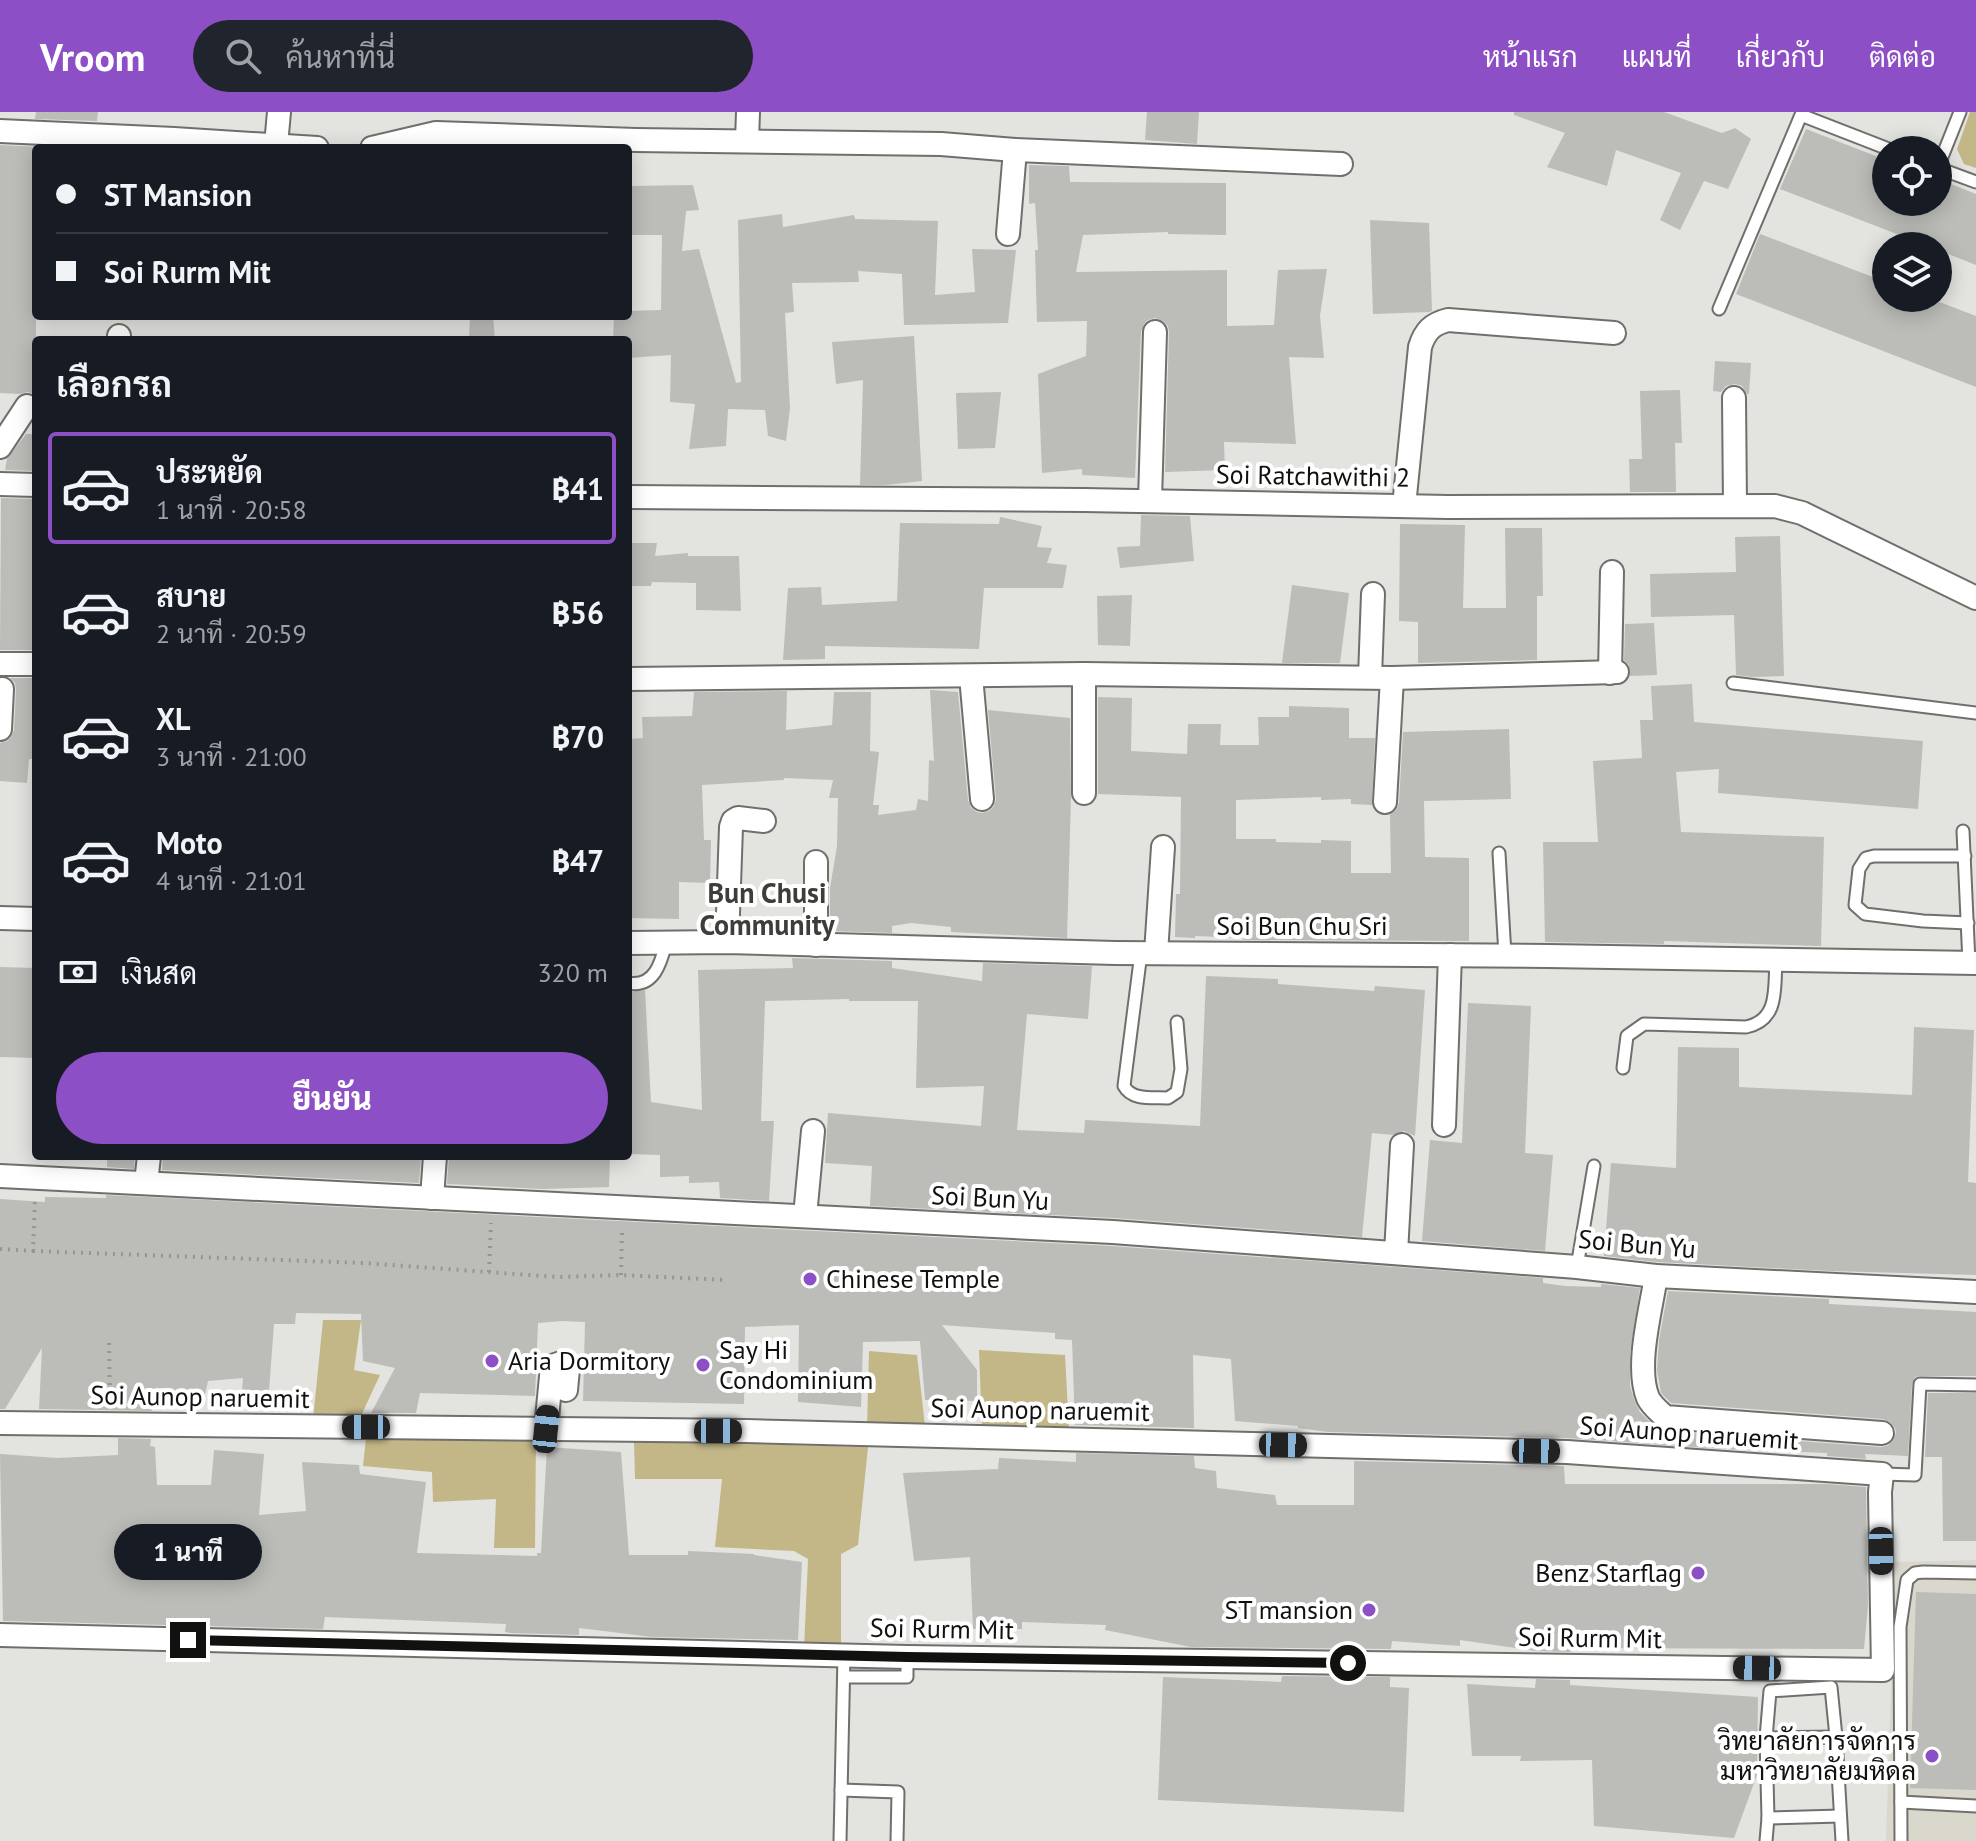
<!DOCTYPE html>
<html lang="th">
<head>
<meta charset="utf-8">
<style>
	:root { --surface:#171b24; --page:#20242c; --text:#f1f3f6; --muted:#9ea1a6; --line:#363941; --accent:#8d4fc5 }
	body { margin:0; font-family:"PT Sans",Sarabun,sans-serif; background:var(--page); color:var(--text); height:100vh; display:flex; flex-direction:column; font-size:30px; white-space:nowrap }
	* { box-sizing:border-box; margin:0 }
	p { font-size:26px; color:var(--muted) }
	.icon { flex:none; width:44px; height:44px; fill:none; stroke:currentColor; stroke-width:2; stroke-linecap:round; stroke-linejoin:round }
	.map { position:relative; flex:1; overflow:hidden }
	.panel { position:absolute; left:32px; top:224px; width:600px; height:824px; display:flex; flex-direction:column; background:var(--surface); border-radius:8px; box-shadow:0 4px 20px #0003 }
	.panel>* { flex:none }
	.guide { position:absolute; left:32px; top:32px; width:600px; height:176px; border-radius:8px; box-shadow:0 4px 20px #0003; display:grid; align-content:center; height:176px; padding:0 24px; background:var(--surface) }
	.tools { position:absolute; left:1872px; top:24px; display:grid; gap:16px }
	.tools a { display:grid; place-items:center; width:80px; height:80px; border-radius:50%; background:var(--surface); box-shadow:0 4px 20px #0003; font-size:40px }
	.end { position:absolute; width:36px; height:36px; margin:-18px; border:10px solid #111110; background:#fff; box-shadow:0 0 0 4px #fff }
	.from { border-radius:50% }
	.bubble { position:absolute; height:56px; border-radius:28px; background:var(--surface); box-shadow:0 4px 20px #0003; font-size:26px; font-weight:800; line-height:56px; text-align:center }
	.car { position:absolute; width:24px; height:48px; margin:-24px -12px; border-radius:10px; box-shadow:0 0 6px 2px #0007; background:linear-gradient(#222 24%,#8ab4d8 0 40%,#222 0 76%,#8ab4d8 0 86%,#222 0) }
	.guide b { display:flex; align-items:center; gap:28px; height:76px; font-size:30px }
	.guide b+b { border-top:2px solid var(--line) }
	.guide i { width:20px; height:20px; background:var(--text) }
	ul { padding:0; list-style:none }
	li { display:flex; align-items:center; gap:24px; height:112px; margin:0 16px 12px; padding:0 8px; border:4px solid transparent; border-radius:8px }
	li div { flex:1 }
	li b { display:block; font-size:30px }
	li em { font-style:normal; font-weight:800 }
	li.selected { border-color:var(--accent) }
	li>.icon { width:72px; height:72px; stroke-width:1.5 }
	h2 { padding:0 24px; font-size:36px; line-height:96px }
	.pay { display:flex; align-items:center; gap:20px; height:88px; padding:0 24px; font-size:30px }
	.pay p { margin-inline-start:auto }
	.action { display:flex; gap:16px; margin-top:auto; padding:16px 24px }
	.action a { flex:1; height:92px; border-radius:48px; background:var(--accent); color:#fff; font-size:32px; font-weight:800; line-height:92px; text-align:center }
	header { display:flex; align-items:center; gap:48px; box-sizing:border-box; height:112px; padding:0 40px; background:var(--accent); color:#fff }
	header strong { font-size:38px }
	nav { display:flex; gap:44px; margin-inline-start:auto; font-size:28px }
	.search { width:560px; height:72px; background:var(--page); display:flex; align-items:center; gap:20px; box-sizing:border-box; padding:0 28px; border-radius:44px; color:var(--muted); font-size:30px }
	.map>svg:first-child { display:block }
</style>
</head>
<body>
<header>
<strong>Vroom</strong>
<div class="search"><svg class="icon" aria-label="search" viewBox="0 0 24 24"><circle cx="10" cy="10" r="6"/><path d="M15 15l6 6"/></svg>ค้นหาที่นี่</div>
<nav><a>หน้าแรก</a><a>แผนที่</a><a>เกี่ยวกับ</a><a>ติดต่อ</a></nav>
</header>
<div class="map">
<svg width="1976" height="1729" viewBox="0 0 1976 1729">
	<rect width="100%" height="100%" fill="#e3e3e0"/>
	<path fill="#dad8cd" d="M1976 1448V1729H1886L1895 1450Z"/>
	<g fill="#c3b787">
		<path d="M1970 0H1976V56L1964 52 1957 37Z"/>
		<path d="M323 1208H361L354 1258 380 1263 360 1306 313 1308Z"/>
		<path d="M979 1238 1065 1243 1069 1318 982 1319Z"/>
		<path d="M869 1239 917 1243 925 1314 867 1316Z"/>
		<path d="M536 1325 535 1436H494L496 1387 433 1390 432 1360 363 1354 366 1326Z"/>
		<path d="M634 1329 868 1335 858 1433 841 1442V1535L804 1537 808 1447 794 1439 715 1435 722 1367H635Z"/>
	</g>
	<g fill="#bcbcb9">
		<path d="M36 0H98L97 9 35 7Z"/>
		<path d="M1147 0H1199L1197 32 1145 28Z"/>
		<path d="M1514 0H1664L1722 21 1735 16 1751 27 1728 77 1704 69 1680 118 1660 108 1681 61 1616 38 1607 74 1547 55 1565 21 1514 3Z"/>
		<path d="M1806 17 1886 48V90H1938V67L1976 82V153L1938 138V134H1928L1780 77Z"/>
		<path d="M0 33 65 36H36V282L27 280 20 282 0 281Z"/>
		<path d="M1029 53 1069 54 1070 70 1226 71V123L1168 122V120L1083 123 1076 160 1227 158V214L1274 213 1278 158 1327 157 1320 204 1324 246 1289 245 1296 332 1224 330 1225 358 1165 360 1169 220 1168 214 1163 209 1155 206 1148 208 1144 212 1141 220 1135 366 1082 363V357L1042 361 1038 262 1086 244 1087 209 1037 210 1035 138H1038L1035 91 1029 92Z"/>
		<path d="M693 73 699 98 686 99 682 139 699 137 736 271 741 270 738 108 782 102 783 115 854 103 855 107 938 109 935 183 975 180 972 137 1016 138 1008 211 904 213 902 162 858 159 859 170 792 171 794 200 785 201 790 296 786 329 768 324 765 298 728 297 726 334 689 337 695 292 670 290 671 243 628 246V228H613L614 204H628V199L661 198 662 123H628L630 74Z"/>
		<path d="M1370 108 1429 111 1432 199 1429 200 1373 202Z"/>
		<path d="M1760 122 1886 170V186H1929L1976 204V275L1736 182Z"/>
		<path d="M470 204H493L495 228H469Z"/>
		<path d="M914 224 922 369 886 373H860L863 268 836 272 832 230Z"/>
		<path d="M1715 249 1751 251 1749 282H1747L1742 274 1735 272 1726 274 1721 280 1713 279Z"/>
		<path d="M1680 278 1682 331H1675L1676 380H1630L1629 347H1642L1640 279Z"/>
		<path d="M1001 280 995 336 958 337 956 281Z"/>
		<path d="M26 322H36V359L5 358 7 347Z"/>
		<path d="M1 386 36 387V538H0Z"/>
		<path d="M1141 403 1190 404 1194 449 1120 456 1117 435 1140 434Z"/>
		<path d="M1000 405 1042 414 1037 435 1052 436 1047 451 1067 453 1063 476H984L979 537 825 534V547L783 548 788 476 821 475 822 493 897 489 900 411 999 412Z"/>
		<path d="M1400 412 1465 413 1463 496H1506L1505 416H1542L1543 484H1537V548L1418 551V510L1399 509Z"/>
		<path d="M1780 424 1784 564 1752 565 1736 563 1734 503 1651 505 1650 462 1736 460 1735 425Z"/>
		<path d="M628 431H657L655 444 688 441V444H739L741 499 696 498V471L652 470 651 474H628Z"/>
		<path d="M1292 473 1349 481 1340 551H1282Z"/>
		<path d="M1132 483 1130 534 1098 533 1097 484Z"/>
		<path d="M1654 511 1657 563 1630 564 1629 553 1624 548 1625 512Z"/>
		<path d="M10 566H36V647H29L27 671 0 669V631L7 629 11 625 14 618 16 578 15 571Z"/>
		<path d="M1692 572 1694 610 1923 629 1918 697 1718 681 1719 657 1676 660 1681 720 1824 725 1821 834 1664 829V832L1545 830 1543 730H1598L1593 649 1642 646 1640 608H1653L1651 574Z"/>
		<path d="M930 578 958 580 968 688 971 696 977 700 982 701 989 699 994 694 996 687 988 598 1070 606 1071 685 1067 826 951 820V815L911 811 892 814V821L830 819V776L837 734 838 686H829L833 668 784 666V668L702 673 704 728H711L710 771 679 770V807L628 806V627L643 626 642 605 692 604 694 580 787 579 786 618 832 613 834 580H871L870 639 879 640 873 693H879L878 703 916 698 918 687 928 689 929 648 934 649Z"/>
		<path d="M1098 585 1132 586 1131 639 1187 642 1188 612H1221L1220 633H1259L1258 605H1289V594L1349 596V626H1375L1372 693 1351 692V687L1321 688V685L1236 688V727H1276V730L1321 731V728L1351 729V761H1391L1390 703 1396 698 1399 691 1403 620 1509 617 1511 687 1424 689 1425 745 1469 746V829L1243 828V826L1195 824V826L1175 825 1176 782H1180L1181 685 1098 682Z"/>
		<path d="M792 846 892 849V856L982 869 983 851 1092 854 1088 907 1027 902 1017 1018 1084 1021 1085 1008 1200 1014 1206 864 1278 867V872L1374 879 1375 874 1425 878 1415 1024 1404 1019 1393 1023 1372 1021 1362 1125 1114 1106 870 1094 872 1054 825 1051 828 1001 981 1014 984 974 916 976 918 889H849V887L765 889 761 1009H774L769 1089 720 1086 719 1070 689 1071V1064L660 1065V1043L628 1042V880L645 878 651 990 702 998 698 858 793 856Z"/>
		<path d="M0 855 36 856V946L0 945Z"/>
		<path d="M1468 891 1531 894 1525 1041 1553 1043 1545 1139 1422 1129 1430 1028 1462 1031Z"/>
		<path d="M1914 915 1974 918 1968 1070 1976 1071V1163L1830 1159 1657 1150 1604 1144 1611 1051 1676 1056 1678 935 1739 936V975L1912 983Z"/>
		<path d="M107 1044H135L134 1057 107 1055Z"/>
		<path d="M163 1044H421L419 1071 162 1058Z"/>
		<path d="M449 1044H610L609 1075 542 1077 447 1072Z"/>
		<path d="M106 1083 1112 1134 1543 1166V1171L1565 1174 1601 1175V1172L1640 1176 1630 1241V1274L1635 1290 1640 1300 1655 1315 1664 1319 1881 1335 1887 1334 1893 1329 1896 1321 1895 1316 1890 1310 1883 1307 1671 1291 1661 1281 1657 1258 1659 1228 1668 1179 1829 1187V1192L1976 1200V1264H1920L1915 1265 1912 1272 1908 1344 1865 1342 1866 1347 1827 1344V1341L1724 1337 1567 1326 1328 1320 1298 1316V1314L1235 1309 1231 1247 1193 1243 1194 1316 1075 1313 1072 1228 1055 1227V1221L942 1213 977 1258V1289L925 1288 920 1229 863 1230 861 1295 798 1290 799 1213 745 1215 744 1292 583 1289 585 1210 562 1209 538 1211 535 1284 420 1281 416 1301H371L395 1256 363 1249 361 1202 296 1201 295 1212H274L269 1279 242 1278 243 1266 208 1269 203 1291 153 1284 152 1299 39 1297 42 1236 5 1297H0V1087L45 1090V1085L106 1086Z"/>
		<path d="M1928 1281H1976V1429H1943L1942 1345H1925Z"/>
		<path d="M118 1326 151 1327 150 1334 155 1335 157 1373H211L214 1338 264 1342 259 1403 306 1399 302 1350 359 1353 360 1362 426 1370 417 1441 537 1444V1441H541L547 1335 621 1340 629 1443H688V1439L754 1442V1443L802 1450 798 1528 652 1525 579 1516V1523L511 1521 505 1520 506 1512 325 1505 323 1517 3 1509 0 1342 57 1346 118 1343Z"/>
		<path d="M1076 1341 1194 1344 1195 1356 1216 1359 1217 1376 1275 1383 1277 1393H1354V1349L1564 1354 1565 1372H1827L1866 1375 1868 1494 1864 1537 1571 1536V1540L1536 1539 1460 1528V1534L1392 1529 1391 1537 1191 1535 1105 1518 1106 1513 1022 1510V1517H973L970 1445 914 1449 903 1361 998 1357 999 1346 1076 1350Z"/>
		<path d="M1916 1480 1976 1482V1678L1910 1676Z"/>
		<path d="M1282 1564 1390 1565V1575L1409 1576 1404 1700 1158 1688 1163 1565 1281 1570Z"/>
		<path d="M1536 1567 1570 1568V1573L1758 1585 1757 1663 1734 1726 1594 1714 1592 1648 1520 1649 1521 1644H1472L1467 1572 1535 1576Z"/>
	</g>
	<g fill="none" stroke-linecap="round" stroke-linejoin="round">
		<defs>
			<g id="lane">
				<path d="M1938 55 1960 0"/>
				<path d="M1938 56 1976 70"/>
				<path d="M1719 197 1801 3 1891 38"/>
				<path d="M1733 571 1976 601"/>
				<path d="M1963 719 1969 851"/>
				<path d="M1499 741 1505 843"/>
				<path d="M1965 744H1874L1866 746 1859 757 1855 793 1865 802 1923 809 1968 811"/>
				<path d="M1141 841 1124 974C1132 989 1153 985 1168 986L1177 980 1181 957 1177 910"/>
				<path d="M628 871C654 876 661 851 666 831"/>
				<path d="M1623 956 1627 924 1644 912 1746 915C1780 908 1774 875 1776 847"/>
				<path d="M1577 1155 1594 1054"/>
				<path d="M1882 1362 1915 1363 1920 1272 1976 1273"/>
				<path d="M844 1565H907V1545"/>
				<path d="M1766 1626 1770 1579 1831 1575 1836 1625"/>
				<path d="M841 1678 898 1680 897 1729"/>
				<path d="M1901 1690 1976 1694"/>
				<path d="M1768 1706 1840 1704"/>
				<path d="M840 1729 844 1543"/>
				<path d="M1766 1729 1768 1706 1766 1626 1836 1625 1842 1729"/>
				<path d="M1901 1729 1900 1515 1907 1468 1915 1461 1923 1460 1976 1461"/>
			</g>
			<g id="street">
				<path d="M0 19 174 27 317 36"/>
				<path d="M747 29 748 0"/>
				<path d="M276 33 279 0"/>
				<path d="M372 36 436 21 636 28 941 32 1015 38 1341 52"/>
				<path d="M1008 122 1015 38"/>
				<path d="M119 228V224"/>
				<path d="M1734 286 1735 393"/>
				<path d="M0 335 27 294"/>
				<path d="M0 372 36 373"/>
				<path d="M628 385 1084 388 1448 395 1775 394 1802 401 1976 486"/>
				<path d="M1150 388 1155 220"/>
				<path d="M1404 394 1420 235C1425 219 1432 212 1448 208L1614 221"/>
				<path d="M0 552H36"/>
				<path d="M1610 561 1612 460"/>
				<path d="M971 564 982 687"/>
				<path d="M1370 565 1373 482"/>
				<path d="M628 567 1084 562 1392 566 1617 560"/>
				<path d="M0 617 2 577"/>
				<path d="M1084 681V562"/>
				<path d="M1385 690 1392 566"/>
				<path d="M816 750V833"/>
				<path d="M0 806 36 807"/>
				<path d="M727 830 731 715 733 709 738 706 764 709"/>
				<path d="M628 831 727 830 1115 841 1548 844 1976 851"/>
				<path d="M1156 841 1163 735"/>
				<path d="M1444 1013 1450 843"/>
				<path d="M0 1064 1113 1120 1577 1155 1656 1164 1976 1180"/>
				<path d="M146 1071 149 1044"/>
				<path d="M432 1086 435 1044"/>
				<path d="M805 1104 813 1019"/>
				<path d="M1396 1141 1402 1033"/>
				<path d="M1656 1164C1651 1198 1635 1254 1648 1286 1652 1294 1659 1299 1665 1305L1882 1321"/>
				<path d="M0 1311 747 1319 1567 1340 1882 1362 1880 1380 1883 1558 907 1545 0 1523"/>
				<path d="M546 1317 552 1254 561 1251 568 1257 566 1278"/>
			</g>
		</defs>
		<use href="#lane" stroke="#706f6c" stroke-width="15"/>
		<use href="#street" stroke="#706f6c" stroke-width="26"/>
		<g stroke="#959592" stroke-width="4" stroke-dasharray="2 6" stroke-linecap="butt">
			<path d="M0 1137 33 1139 35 1088"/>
			<path d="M33 1139 364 1151 557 1165 621 1163 726 1168"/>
			<path d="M489 1160 491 1111"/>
			<path d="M621 1163 622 1118"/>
			<path d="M109 1231 110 1290"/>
		</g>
		<use href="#lane" stroke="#fff" stroke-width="11"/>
		<use href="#street" stroke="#fff" stroke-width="22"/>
	</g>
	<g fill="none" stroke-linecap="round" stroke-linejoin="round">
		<path stroke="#111110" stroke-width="10" d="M188 1528 907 1545 1348 1551"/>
	</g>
	<g fill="#8d4fc5" stroke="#fff" stroke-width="3">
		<circle cx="810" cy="1167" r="8"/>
		<circle cx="492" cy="1249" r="8"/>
		<circle cx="703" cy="1253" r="8"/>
		<circle cx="1698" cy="1461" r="8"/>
		<circle cx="1369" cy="1498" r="8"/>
		<circle cx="1932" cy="1644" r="8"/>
	</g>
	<g text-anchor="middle" stroke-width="8" stroke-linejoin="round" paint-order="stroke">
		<g font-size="26" fill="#111110" stroke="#fff">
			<text transform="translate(1313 364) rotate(1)" y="9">Soi Ratchawithi 2</text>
			<text x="1302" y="823">Soi Bun Chu Sri</text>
			<text transform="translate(990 1086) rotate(3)" y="9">Soi Bun Yu</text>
			<text transform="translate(1637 1132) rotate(5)" y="9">Soi Bun Yu</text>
			<text transform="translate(200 1285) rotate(1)" y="9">Soi Aunop naruemit</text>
			<text transform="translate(1040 1298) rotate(1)" y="9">Soi Aunop naruemit</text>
			<text transform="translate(1689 1321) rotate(4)" y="9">Soi Aunop naruemit</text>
			<text transform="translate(942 1517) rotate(1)" y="9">Soi Rurm Mit</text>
			<text transform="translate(1590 1526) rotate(1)" y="9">Soi Rurm Mit</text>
		</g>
		<g font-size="26" fill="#111110" stroke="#fff" text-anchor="start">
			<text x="826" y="1176">Chinese Temple</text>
			<text x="719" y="1247">Say Hi<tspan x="719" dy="30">Condominium</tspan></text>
			<text x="508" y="1258">Aria Dormitory</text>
			<text x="1682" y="1470" text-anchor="end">Benz Starflag</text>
			<text x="1353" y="1507" text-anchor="end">ST mansion</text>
			<text x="1916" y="1638" text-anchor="end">วิทยาลัยการจัดการ<tspan x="1916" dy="30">มหาวิทยาลัยมหิดล</tspan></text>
		</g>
		<g font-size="28" font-weight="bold" fill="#3e3d3a" stroke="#fff">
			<text x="767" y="791">Bun Chusi<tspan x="767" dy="32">Community</tspan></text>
		</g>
	</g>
</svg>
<div class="tools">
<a><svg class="icon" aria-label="locate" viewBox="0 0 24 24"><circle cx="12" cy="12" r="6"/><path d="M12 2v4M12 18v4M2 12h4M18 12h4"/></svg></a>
<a><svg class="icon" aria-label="layers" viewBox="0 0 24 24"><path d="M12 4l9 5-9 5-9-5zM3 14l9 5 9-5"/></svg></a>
</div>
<i class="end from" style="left:1348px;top:1551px"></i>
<i class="end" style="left:188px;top:1528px"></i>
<div class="bubble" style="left:114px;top:1412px;width:148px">1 นาที</div>
<i class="car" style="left:366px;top:1315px;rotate:270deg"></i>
<i class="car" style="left:546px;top:1317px;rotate:6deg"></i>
<i class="car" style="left:718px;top:1319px;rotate:90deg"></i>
<i class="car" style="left:1283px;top:1333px;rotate:91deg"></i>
<i class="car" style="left:1536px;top:1339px;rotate:91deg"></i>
<i class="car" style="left:1881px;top:1439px;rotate:179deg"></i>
<i class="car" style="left:1757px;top:1556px;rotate:271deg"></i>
<div class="guide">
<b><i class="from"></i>ST Mansion</b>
<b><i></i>Soi Rurm Mit</b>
</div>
<section class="panel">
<h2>เลือกรถ</h2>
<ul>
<li class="selected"><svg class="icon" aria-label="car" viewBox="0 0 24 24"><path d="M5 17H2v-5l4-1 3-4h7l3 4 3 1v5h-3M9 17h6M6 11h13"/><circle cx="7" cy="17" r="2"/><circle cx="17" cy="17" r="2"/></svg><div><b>ประหยัด</b><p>1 นาที · 20:58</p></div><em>฿41</em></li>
<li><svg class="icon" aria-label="car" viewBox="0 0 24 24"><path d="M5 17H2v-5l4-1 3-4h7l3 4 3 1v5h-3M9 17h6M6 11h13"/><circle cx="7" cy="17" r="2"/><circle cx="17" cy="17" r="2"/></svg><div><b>สบาย</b><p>2 นาที · 20:59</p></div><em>฿56</em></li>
<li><svg class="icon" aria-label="car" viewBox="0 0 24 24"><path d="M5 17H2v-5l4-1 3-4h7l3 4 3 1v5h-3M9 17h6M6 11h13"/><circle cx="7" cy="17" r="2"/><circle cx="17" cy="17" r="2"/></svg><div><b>XL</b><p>3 นาที · 21:00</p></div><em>฿70</em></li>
<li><svg class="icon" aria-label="car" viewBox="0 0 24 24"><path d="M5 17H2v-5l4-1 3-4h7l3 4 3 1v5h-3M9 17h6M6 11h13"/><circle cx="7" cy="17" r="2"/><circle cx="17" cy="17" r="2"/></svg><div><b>Moto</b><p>4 นาที · 21:01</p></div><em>฿47</em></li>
</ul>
<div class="pay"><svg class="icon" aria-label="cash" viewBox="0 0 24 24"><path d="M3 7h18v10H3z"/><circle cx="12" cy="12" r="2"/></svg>เงินสด<p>320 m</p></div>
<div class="action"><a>ยืนยัน</a></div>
</section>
</div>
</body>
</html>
